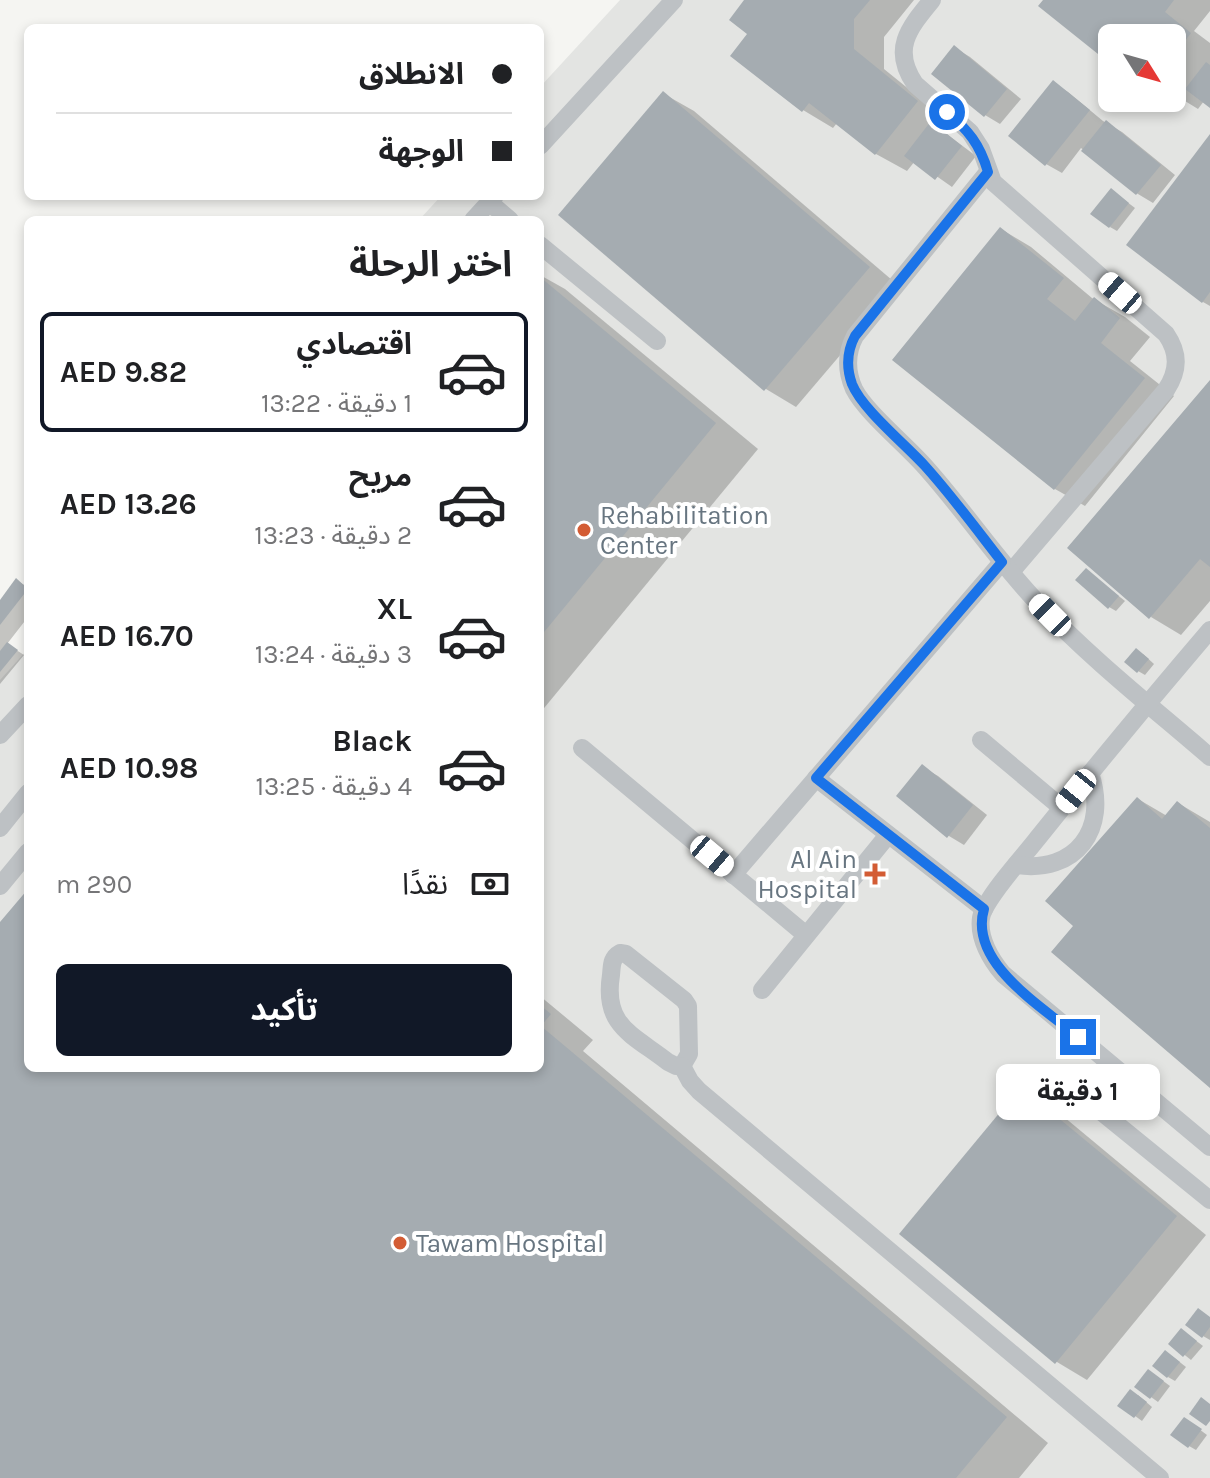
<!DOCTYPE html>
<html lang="ar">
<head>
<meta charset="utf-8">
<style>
	:root { --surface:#fff; --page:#f6f6f6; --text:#202124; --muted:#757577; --line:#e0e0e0; --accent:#111827 }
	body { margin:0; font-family:Karla,"Noto Sans Arabic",sans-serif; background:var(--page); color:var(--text); direction:rtl; height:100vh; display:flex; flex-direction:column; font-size:30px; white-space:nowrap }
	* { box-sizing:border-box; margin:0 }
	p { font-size:26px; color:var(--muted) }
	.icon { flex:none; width:44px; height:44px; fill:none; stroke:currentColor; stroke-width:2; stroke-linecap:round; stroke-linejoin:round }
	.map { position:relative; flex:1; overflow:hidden; direction:ltr }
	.side { position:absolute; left:24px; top:216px; width:520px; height:856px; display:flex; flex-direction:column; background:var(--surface); border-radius:12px; box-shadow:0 4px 12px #0003; direction:rtl }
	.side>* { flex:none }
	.hud { position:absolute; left:24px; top:24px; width:520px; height:176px; border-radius:12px; box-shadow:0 4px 12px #0003; direction:rtl; display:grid; align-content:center; height:176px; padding:0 32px; background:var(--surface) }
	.needle { width:52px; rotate:127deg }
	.buttons { position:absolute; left:1098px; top:24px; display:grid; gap:16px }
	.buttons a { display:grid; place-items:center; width:88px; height:88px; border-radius:12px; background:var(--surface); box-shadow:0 4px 12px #0003; font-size:40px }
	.end { position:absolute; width:36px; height:36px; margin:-18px; border:10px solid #1a73e8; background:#fff; box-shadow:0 0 0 4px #fff }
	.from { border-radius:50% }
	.bubble { position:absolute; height:56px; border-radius:12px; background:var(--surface); box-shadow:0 4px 12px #0003; font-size:26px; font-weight:700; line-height:56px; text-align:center; direction:rtl }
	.car { position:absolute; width:24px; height:48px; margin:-24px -12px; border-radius:10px; box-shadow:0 0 6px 2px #0007; background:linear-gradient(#fff 24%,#345 0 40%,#fff 0 76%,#345 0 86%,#fff 0) }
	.hud b { display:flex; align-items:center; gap:28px; height:76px; font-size:30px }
	.hud b+b { border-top:2px solid var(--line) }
	.hud i { width:20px; height:20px; background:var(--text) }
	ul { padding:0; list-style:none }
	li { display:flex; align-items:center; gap:24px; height:120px; margin:0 16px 12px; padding:0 16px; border:4px solid transparent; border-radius:12px }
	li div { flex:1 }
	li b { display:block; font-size:30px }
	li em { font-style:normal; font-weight:700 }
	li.active { border-color:var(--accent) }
	li>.icon { width:72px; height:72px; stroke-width:1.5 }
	h2 { padding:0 32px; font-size:36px; line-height:96px }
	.pay { display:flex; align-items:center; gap:20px; height:88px; padding:0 32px; font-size:30px }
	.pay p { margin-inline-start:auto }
	.cta { display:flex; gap:16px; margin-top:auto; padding:16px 32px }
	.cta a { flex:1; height:92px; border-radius:12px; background:var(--accent); color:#fff; font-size:32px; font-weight:700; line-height:92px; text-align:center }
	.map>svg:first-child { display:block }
</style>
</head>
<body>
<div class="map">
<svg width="1210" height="1478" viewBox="0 0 1210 1478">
	<rect width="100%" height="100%" fill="#f5f5f2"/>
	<path fill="#e3e4e2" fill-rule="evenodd" d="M620 0H1210V1478H0V680L28 649V1068H540V220H419L441 196H540V87ZM1112 38H1172V98H1112Z"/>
	<g fill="#0003">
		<path d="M746 0H914L884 37V69L947 120 940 129 976 156 952 187 915 161 907 171 876 154 837 123 833 128 803 110 749 34Z"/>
		<path d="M1046 0H1210V11L1194 31 1210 43V106L1204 101 1198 109 1172 93V38H1112V62Z"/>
		<path d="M955 48 970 57 1021 99 1000 124 985 115Z"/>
		<path d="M1053 83 1068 92 1103 121 1122 132 1175 175 1153 203 1138 194 1081 148 1062 173 1046 164Z"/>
		<path d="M664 94 694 111 899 286 796 407 766 389 561 215Z"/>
		<path d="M1210 140V306L1203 302Z"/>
		<path d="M1118 195 1135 208 1117 231 1110 227Z"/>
		<path d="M1001 229 1031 247 1092 298 1125 317 1150 337 1130 361 1174 396 1085 506 1055 489Z"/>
		<path d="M540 275 565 289 758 449 540 713Z"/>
		<path d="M1210 383V601L1181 635 1151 617Z"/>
		<path d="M1086 570 1125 601 1116 611 1109 607Z"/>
		<path d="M17 581 28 587V617L7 644 24 655 0 684V603Z"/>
		<path d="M1143 654 1154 664 1145 675 1138 671Z"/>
		<path d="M922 767 938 776 987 815 964 845 949 836 899 796Z"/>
		<path d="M1138 799 1167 816 1178 803 1210 822V1085Z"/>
		<path d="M28 892V1068H540V996L593 1040 583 1051 1048 1443 1019 1478H0V925Z"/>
		<path d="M1021 1089 1052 1107 1206 1235 1087 1380 1057 1362 902 1234Z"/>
		<path d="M1210 1318V1340L1203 1336Z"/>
		<path d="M1182 1330 1203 1346 1191 1360 1171 1344Z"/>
		<path d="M1172 1356 1186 1367 1175 1381 1168 1377Z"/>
		<path d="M1155 1375 1170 1386 1158 1402 1137 1387Z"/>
		<path d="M1138 1395 1152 1407 1142 1421 1120 1405Z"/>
		<path d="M1191 1423 1207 1435 1196 1450 1189 1446Z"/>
	</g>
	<g fill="#a5acb1">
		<path d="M744 0H870L854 19V49L918 101 875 155 809 103 802 112 730 56 747 34 729 20Z"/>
		<path d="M1043 0H1174L1165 12 1191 33 1172 58V38H1112V56L1108 62 1038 6Z"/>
		<path d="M954 45 1007 89 984 117 931 74Z"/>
		<path d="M1172 58 1185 69 1172 86Z"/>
		<path d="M1206 62 1210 65V108L1185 89Z"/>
		<path d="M1053 80 1090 110 1045 166 1008 136Z"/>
		<path d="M663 91 870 267 764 391 558 215Z"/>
		<path d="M1106 120 1161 165 1136 195 1081 151Z"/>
		<path d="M931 121 962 146 935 180 904 156Z"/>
		<path d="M1210 134V292L1202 303 1126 245Z"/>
		<path d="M1111 188 1129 203 1109 228 1090 214Z"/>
		<path d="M1000 227 1064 278 1047 299 1075 321 1094 297 1120 318 1101 343 1145 378 1054 490 892 360Z"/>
		<path d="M540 277 716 423 540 637Z"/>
		<path d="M1210 380V567L1200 559 1149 619 1067 548Z"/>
		<path d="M1086 568 1119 596 1108 609 1075 580Z"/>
		<path d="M16 578 28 589 0 625V600Z"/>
		<path d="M7 642 18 650 0 672V651Z"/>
		<path d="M1136 648 1149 659 1137 673 1124 662Z"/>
		<path d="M922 764 973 805 947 838 896 796Z"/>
		<path d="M1137 797 1162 819 1177 801 1210 828V1088L1051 952 1073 926 1045 901Z"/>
		<path d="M28 889V1068H540V1005L551 1014 541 1026 1007 1417 956 1478H0V922Z"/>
		<path d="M1021 1087 1177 1216 1055 1364 899 1234Z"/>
		<path d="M1198 1308 1210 1317V1327L1202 1338 1185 1325Z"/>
		<path d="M1181 1328 1197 1341 1183 1357 1168 1344Z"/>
		<path d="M1165 1350 1180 1362 1167 1378 1152 1366Z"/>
		<path d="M1148 1369 1164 1381 1150 1399 1134 1387Z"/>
		<path d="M1130 1389 1147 1402 1134 1418 1117 1406Z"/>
		<path d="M1201 1397 1210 1404V1421L1206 1426 1189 1414Z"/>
		<path d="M1184 1417 1202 1429 1188 1448 1170 1435Z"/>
	</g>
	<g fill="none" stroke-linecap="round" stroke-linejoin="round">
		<g stroke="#bdc1c4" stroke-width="18">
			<path d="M932 0C909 28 891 49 915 84L970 132 981 149 993 182 1166 334C1179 353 1179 370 1166 390L1011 572"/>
			<path d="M540 146 674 0"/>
			<path d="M988 172 855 336C846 353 846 371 854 389 866 413 909 447 928 470 966 513 998 561 1037 602 1090 658 1152 707 1210 757"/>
			<path d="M489 202 510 220"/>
			<path d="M473 220 495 196"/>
			<path d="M540 245 657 341"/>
			<path d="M1210 630C1151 699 1094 768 1037 839 1024 856 984 899 981 918 978 938 991 960 1003 974L1210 1147"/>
			<path d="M0 735 28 705"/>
			<path d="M981 740 1062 808"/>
			<path d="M582 748 806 935"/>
			<path d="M816 778 984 909"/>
			<path d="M0 828 28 793"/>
			<path d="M1016 865C1076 874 1109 829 1090 773"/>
			<path d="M733 875 1002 562"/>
			<path d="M0 886 28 852"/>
			<path d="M620 953 626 954 684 1000 688 1006 689 1054 682 1066H676L668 1062C632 1034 603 1026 611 975 612 966 611 958 620 953Z"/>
			<path d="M762 990 888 835"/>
			<path d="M682 1066 690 1081 699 1091 1160 1478"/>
			<path d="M1082 1096 1210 1200"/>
		</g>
	</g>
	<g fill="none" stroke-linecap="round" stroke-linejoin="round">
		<path stroke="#1a73e8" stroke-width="10" d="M947 112C968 130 980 144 988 172L855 336C847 351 846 367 852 384 862 409 905 444 925 466 953 497 977 530 1002 562L816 778 984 909C968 963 1043 1007 1078 1037"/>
	</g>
	<g fill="#d35c34" stroke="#fff" stroke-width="3">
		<circle cx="584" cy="530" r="8"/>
		<path d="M871 862h8v8h8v8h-8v8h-8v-8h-8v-8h8z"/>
		<circle cx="400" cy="1243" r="8"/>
	</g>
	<g text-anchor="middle" stroke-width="8" stroke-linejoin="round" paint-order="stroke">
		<g font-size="26" fill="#677580" stroke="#fff" text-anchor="start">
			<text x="600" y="524">Rehabilitation<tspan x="600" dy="30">Center</tspan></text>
			<text x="857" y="868" text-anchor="end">Al Ain<tspan x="857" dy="30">Hospital</tspan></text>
			<text x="416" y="1252">Tawam Hospital</text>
		</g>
	</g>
</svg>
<div class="buttons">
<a><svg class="needle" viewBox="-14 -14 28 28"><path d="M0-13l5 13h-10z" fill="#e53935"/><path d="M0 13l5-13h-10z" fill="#757577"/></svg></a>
</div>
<i class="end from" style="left:947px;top:112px"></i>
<i class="end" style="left:1078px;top:1037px"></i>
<div class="bubble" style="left:996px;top:1064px;width:164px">1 دقيقة</div>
<i class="car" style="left:1120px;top:293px;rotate:311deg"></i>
<i class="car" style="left:1050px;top:615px;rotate:315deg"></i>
<i class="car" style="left:1076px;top:791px;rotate:219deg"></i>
<i class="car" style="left:712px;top:856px;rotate:130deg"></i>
<div class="hud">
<b><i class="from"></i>الانطلاق</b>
<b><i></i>الوجهة</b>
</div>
<section class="side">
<h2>اختر الرحلة</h2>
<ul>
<li class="active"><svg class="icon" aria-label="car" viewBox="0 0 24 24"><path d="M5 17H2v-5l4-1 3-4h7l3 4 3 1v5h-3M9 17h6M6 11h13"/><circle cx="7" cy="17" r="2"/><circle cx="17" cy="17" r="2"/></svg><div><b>اقتصادي</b><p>1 دقيقة · 13:22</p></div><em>AED 9.82</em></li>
<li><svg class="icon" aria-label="car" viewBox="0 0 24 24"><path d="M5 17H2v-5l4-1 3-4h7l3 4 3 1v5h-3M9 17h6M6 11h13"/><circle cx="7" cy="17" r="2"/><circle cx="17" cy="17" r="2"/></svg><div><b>مريح</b><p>2 دقيقة · 13:23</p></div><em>AED 13.26</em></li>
<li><svg class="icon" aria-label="car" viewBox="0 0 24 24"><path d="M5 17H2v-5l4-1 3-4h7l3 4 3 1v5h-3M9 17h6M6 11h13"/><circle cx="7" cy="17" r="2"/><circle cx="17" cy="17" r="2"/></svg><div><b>XL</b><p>3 دقيقة · 13:24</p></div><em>AED 16.70</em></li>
<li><svg class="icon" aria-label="car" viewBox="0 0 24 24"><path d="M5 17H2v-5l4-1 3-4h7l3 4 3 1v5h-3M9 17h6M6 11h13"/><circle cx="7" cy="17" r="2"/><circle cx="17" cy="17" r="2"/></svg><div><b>Black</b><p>4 دقيقة · 13:25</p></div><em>AED 10.98</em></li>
</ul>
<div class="pay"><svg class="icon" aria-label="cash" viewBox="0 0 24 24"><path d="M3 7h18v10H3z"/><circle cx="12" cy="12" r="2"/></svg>نقدًا<p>290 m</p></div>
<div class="cta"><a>تأكيد</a></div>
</section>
</div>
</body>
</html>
